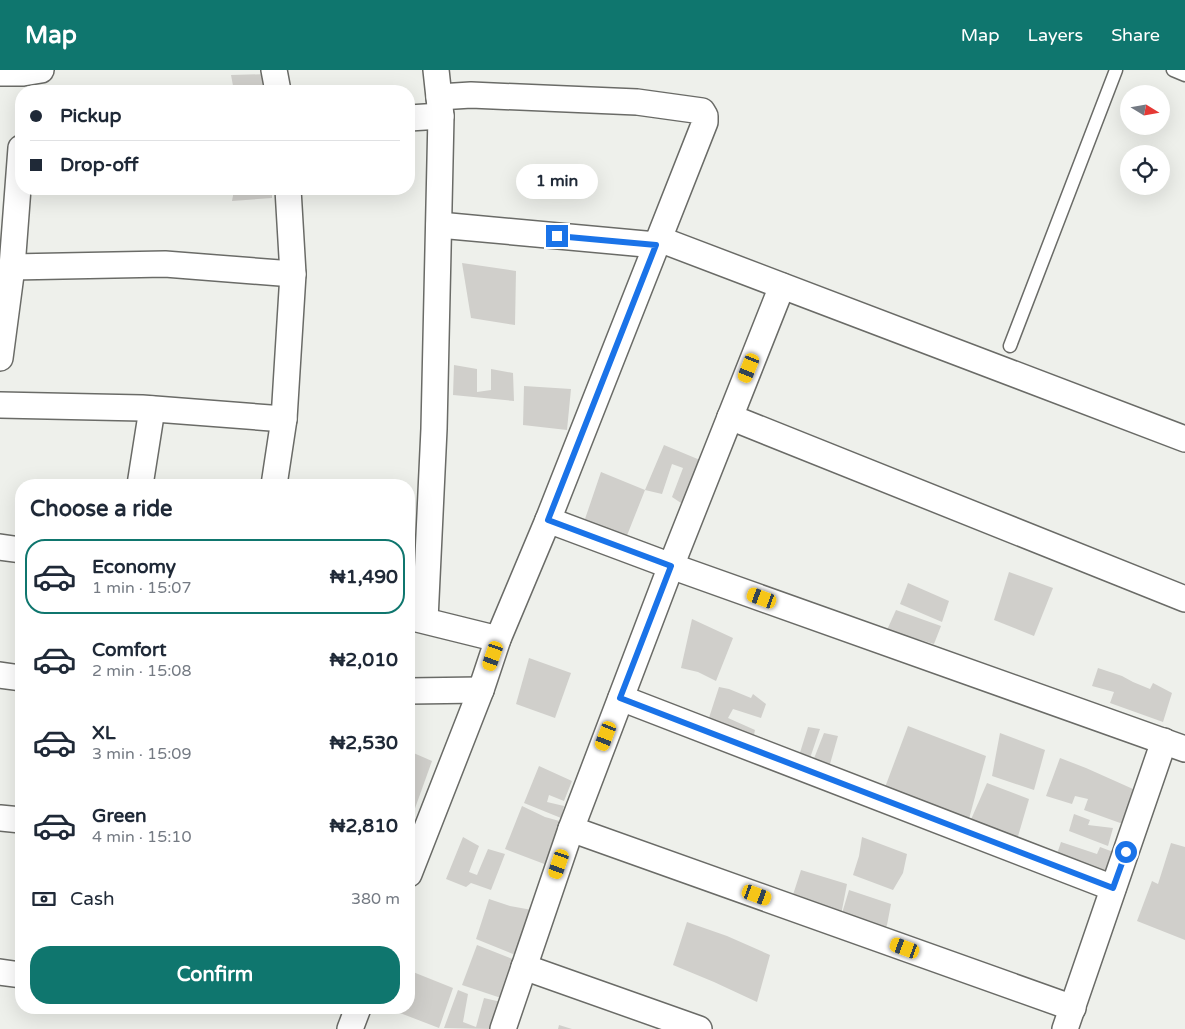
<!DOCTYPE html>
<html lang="en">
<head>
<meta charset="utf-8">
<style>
	:root { --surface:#fff; --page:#f2f2f3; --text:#1f2937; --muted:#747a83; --line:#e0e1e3; --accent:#0f766e }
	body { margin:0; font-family:"Varela Round",sans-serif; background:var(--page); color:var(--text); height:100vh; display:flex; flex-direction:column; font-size:19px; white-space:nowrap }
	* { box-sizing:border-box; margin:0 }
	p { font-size:16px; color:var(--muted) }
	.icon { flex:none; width:28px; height:28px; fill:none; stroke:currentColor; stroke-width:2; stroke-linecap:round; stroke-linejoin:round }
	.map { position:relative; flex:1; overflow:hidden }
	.sheet { position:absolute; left:15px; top:409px; width:400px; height:535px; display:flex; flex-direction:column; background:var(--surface); border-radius:20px; box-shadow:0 5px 20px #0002 }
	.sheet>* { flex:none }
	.banner { position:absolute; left:15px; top:15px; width:400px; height:110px; border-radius:20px; box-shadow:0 5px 20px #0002; display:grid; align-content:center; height:110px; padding:0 15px; background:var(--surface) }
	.needle { width:32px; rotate:101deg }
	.fabs { position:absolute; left:1120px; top:15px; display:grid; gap:10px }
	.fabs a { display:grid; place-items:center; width:50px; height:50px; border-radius:50%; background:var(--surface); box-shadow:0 5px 20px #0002; font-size:25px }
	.end { position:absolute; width:22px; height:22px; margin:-11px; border:6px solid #1a73e8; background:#fff; box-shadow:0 0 0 2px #fff }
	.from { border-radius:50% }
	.bubble { position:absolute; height:35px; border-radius:18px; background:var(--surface); box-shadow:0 5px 20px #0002; font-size:16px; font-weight:800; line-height:35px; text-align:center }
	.car { position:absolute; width:15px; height:30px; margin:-15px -8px; border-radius:6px; box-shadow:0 0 4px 1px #0007; background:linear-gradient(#f5c518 24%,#345 0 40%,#f5c518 0 76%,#345 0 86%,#f5c518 0) }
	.banner b { display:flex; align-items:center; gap:18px; height:48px; font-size:19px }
	.banner b+b { border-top:1px solid var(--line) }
	.banner i { width:12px; height:12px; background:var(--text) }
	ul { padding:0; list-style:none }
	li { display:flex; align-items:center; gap:15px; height:75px; margin:0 10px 8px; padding:0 5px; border:2px solid transparent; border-radius:20px }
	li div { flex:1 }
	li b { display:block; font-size:19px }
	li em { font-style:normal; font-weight:800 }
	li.selected { border-color:var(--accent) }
	li>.icon { width:45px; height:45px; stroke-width:1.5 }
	h2 { padding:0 15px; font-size:22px; line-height:60px }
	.pay { display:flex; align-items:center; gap:12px; height:55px; padding:0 15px; font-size:19px }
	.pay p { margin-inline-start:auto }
	.action { display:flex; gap:10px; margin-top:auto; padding:10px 15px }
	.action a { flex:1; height:58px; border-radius:20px; background:var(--accent); color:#fff; font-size:20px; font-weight:800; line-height:58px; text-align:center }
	header { display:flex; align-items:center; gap:30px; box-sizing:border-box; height:70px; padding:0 25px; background:var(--accent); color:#fff }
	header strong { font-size:24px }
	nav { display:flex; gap:28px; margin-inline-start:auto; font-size:18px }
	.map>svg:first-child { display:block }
</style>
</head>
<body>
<header>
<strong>Map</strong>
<nav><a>Map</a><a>Layers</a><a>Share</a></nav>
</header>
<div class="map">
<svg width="1185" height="959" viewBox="0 0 1185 959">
	<rect width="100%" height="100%" fill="#eef0eb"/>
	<g fill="#d0cfcb">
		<path d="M270 4 273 21H234L231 5Z"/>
		<path d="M272 119V128L232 131 234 120Z"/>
		<path d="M462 193 516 201 515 255 471 248Z"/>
		<path d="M454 295 477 299V322L491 320V299L513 303 514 331 453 325Z"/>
		<path d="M524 316 571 319 567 360 523 355Z"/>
		<path d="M664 375 700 390 684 435 672 427 683 398 672 394 662 424 645 420 626 468 585 449 601 402 645 420Z"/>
		<path d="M1009 502 1053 518 1034 566 994 550Z"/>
		<path d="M908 513 949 531 942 552 900 534Z"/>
		<path d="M896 540 941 556 934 574 887 560Z"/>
		<path d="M20 545H21V569L17 567Z"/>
		<path d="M692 549 733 568 716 611 698 602 681 598Z"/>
		<path d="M529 588 571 603 555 648 516 634Z"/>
		<path d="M1098 598 1122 606 1133 612 1150 619 1153 613 1172 623 1163 652 1110 633 1114 622 1092 616Z"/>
		<path d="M719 617 729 619 751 628 753 624 766 634 761 648 733 639 728 648 755 660 752 674 706 657Z"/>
		<path d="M908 656 986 686 969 749 884 720Z"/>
		<path d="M808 657 820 659 809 691 798 689Z"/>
		<path d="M824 663 838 666 828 701 813 691Z"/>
		<path d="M1000 663 1045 680 1034 720 992 706Z"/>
		<path d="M409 681 432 691 409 755Z"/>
		<path d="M1060 688 1086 698 1133 719 1123 754 1084 740 1088 729 1075 726 1072 734 1046 726Z"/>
		<path d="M539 696 572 711 564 731 549 725 547 732 564 736 561 748 524 733Z"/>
		<path d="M987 713 1029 729 1016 773 969 754Z"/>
		<path d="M522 736 545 747 563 752 547 795 505 779Z"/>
		<path d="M1074 744 1090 750 1088 755 1113 758 1108 776 1069 761Z"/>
		<path d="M463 767 479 776 469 802 477 805 488 779 505 784 491 820 471 813 466 817 446 809Z"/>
		<path d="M862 767 907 784 903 803 893 820 853 805 859 786Z"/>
		<path d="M1061 772 1097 784 1100 777 1116 783 1106 810 1055 790Z"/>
		<path d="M1171 773 1185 777V870L1137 851 1152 811 1158 814Z"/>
		<path d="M801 800 847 814 840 850 849 820 891 834 887 855 881 865 840 850 791 831Z"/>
		<path d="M489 829 510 836 532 840 518 886 476 869Z"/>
		<path d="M687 852 727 866 770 885 757 932 714 912 673 895Z"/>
		<path d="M477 875 515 890 510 901 504 929 462 915Z"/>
		<path d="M413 902 453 918 439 958 400 943 401 938H409V916Z"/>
		<path d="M458 920 468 924 463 952 476 957 484 928 501 932 493 959 444 958Z"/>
		<path d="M559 955 572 959H558Z"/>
	</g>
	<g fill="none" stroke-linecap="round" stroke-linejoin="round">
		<defs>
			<g id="service">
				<path d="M1173 0 1185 5"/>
				<path d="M1010 276 1116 0"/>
			</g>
			<g id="minor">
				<path d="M274 0 278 21"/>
				<path d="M0 3H23L41 0"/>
				<path d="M409 48 441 46"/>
				<path d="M439 155 656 175"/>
				<path d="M659 169 1185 369"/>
				<path d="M12 197 165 194 293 204"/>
				<path d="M0 288 12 197 21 78"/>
				<path d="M0 335 142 338 284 349"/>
				<path d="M730 347 1185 529"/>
				<path d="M140 415 152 339"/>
				<path d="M274 415 284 349 293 204 288 119"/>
				<path d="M548 450 671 496 1185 679"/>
				<path d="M0 477 21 480"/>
				<path d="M409 547 498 569"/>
				<path d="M425 550 434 359 441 46 436 0"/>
				<path d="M0 605 21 608"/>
				<path d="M409 621 481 620"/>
				<path d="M621 628 1113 818"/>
				<path d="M0 748 21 750"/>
				<path d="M571 759 1073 938"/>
				<path d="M409 804 481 620 498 569 548 450 705 52V46L702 41 637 32 471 25 439 27"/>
				<path d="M524 897 699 959"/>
				<path d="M0 902 21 905"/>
				<path d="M350 959 358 938"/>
				<path d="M503 959 571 759 671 496 782 216"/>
				<path d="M1065 959 1164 671"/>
			</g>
		</defs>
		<use href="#service" stroke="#6a6b67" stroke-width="15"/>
		<use href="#minor" stroke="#6a6b67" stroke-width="28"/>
		<use href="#service" stroke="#fff" stroke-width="12"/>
		<use href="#minor" stroke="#fff" stroke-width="25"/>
	</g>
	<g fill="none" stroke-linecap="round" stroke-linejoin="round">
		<path stroke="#1a73e8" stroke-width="6" d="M557 166 656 175 548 450 671 496 620 628 1113 818 1126 782"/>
	</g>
</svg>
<div class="fabs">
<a><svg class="needle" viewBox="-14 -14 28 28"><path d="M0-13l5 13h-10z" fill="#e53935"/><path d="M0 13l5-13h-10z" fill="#747a83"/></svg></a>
<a><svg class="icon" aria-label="locate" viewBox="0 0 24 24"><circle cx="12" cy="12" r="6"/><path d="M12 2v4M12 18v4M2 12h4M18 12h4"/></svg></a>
</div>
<i class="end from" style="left:1126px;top:782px"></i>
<i class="end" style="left:557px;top:166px"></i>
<div class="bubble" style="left:516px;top:94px;width:82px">1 min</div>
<i class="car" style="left:749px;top:298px;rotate:202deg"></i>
<i class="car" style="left:762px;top:528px;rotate:290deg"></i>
<i class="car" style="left:493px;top:586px;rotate:199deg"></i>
<i class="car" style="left:606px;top:666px;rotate:201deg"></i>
<i class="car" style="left:559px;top:794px;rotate:199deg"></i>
<i class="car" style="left:757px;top:825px;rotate:110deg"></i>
<i class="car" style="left:905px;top:878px;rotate:290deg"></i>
<div class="banner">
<b><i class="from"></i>Pickup</b>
<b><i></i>Drop-off</b>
</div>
<section class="sheet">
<h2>Choose a ride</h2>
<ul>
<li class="selected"><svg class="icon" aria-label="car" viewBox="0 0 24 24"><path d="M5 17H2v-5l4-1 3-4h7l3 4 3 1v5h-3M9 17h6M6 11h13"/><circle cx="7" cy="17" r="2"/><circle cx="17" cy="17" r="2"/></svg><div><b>Economy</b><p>1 min · 15:07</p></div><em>₦1,490</em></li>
<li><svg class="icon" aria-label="car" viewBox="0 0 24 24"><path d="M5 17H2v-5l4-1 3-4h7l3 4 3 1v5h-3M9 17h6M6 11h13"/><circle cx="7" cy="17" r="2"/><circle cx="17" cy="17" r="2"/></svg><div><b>Comfort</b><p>2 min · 15:08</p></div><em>₦2,010</em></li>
<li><svg class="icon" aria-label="car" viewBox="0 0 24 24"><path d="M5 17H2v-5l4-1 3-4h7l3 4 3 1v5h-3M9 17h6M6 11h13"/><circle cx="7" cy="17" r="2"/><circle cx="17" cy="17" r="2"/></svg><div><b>XL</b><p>3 min · 15:09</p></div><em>₦2,530</em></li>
<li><svg class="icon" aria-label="car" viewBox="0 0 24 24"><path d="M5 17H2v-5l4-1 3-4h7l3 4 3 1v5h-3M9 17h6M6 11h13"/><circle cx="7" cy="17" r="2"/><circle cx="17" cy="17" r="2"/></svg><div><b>Green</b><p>4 min · 15:10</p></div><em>₦2,810</em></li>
</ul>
<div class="pay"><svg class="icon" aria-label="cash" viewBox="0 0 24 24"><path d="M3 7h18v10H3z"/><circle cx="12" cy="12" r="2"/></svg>Cash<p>380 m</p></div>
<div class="action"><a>Confirm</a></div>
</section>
</div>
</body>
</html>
